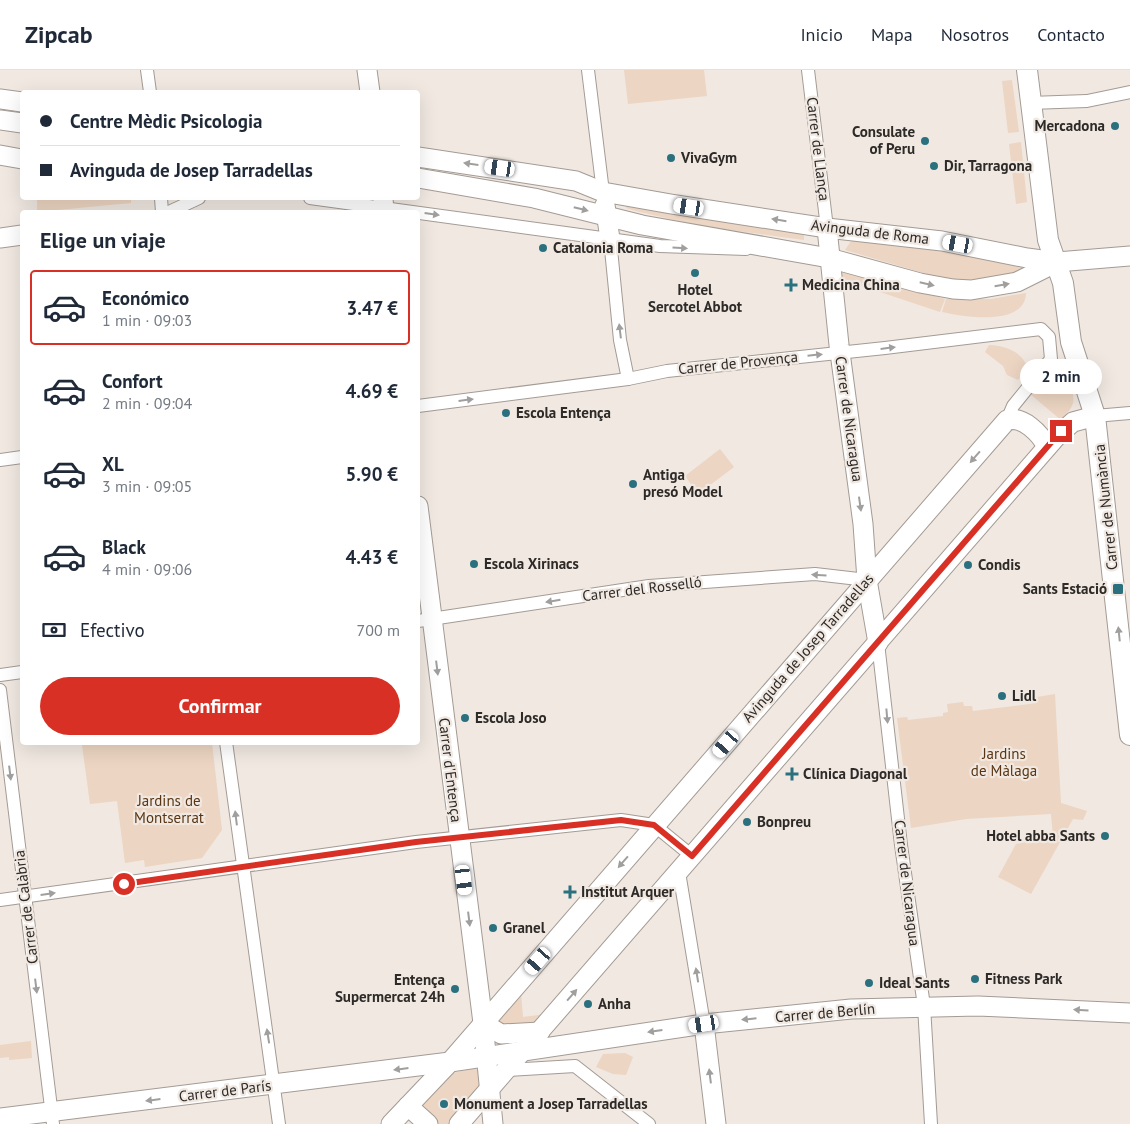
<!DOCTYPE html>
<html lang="es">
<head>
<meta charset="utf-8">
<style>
	:root { --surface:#fff; --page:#f6f6f7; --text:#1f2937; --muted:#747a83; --line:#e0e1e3; --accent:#d93025 }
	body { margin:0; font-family:"PT Sans",sans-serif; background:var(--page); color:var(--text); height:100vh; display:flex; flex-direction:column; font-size:19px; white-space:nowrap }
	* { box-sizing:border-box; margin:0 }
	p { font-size:16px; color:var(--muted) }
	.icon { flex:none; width:28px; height:28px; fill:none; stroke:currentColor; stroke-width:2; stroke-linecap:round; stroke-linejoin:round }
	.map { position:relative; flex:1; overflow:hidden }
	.side { position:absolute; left:20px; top:140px; width:400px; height:535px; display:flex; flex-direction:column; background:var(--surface); border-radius:5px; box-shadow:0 5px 20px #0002 }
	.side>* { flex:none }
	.hud { position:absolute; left:20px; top:20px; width:400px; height:110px; border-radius:5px; box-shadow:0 5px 20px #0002; display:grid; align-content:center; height:110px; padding:0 20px; background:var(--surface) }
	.end { position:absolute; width:22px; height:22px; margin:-11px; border:6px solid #d93025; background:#fff; box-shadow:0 0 0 2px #fff }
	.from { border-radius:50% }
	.bubble { position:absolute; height:35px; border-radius:18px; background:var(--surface); box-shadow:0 5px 20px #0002; font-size:16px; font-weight:700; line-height:35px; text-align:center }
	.car { position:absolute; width:15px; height:30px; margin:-15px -8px; border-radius:6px; box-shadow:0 0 4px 1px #0007; background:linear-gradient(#fff 24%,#345 0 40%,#fff 0 76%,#345 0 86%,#fff 0) }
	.hud b { display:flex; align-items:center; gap:18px; height:48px; font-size:19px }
	.hud b+b { border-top:1px solid var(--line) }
	.hud i { width:12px; height:12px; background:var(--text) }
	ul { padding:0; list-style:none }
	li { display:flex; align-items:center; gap:15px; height:75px; margin:0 10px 8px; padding:0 10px; border:2px solid transparent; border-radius:5px }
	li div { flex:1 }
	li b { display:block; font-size:19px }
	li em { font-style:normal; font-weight:700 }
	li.selected { border-color:var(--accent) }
	li>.icon { width:45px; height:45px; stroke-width:1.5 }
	h2 { padding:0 20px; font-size:22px; line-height:60px }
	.pay { display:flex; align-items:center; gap:12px; height:55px; padding:0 20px; font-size:19px }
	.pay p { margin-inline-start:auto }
	.primary-button { display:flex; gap:10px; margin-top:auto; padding:10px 20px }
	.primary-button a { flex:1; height:58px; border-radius:30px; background:var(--accent); color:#fff; font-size:20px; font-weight:700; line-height:58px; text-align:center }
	header { display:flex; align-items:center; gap:30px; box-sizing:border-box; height:70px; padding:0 25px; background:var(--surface); border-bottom:1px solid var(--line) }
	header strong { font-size:24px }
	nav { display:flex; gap:28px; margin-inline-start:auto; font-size:18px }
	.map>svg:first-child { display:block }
</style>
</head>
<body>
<header>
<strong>Zipcab</strong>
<nav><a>Inicio</a><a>Mapa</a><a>Nosotros</a><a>Contacto</a></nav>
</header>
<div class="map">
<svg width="1130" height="1054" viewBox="0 0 1130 1054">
	<rect width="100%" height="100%" fill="#f0e8e1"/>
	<g fill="#ecd5c2">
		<path d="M624 0H704L707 26 628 34Z"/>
		<path d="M1012 10 1019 62 1008 63 1002 11Z"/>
		<path d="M1021 72 1027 132 1016 134 1009 74Z"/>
		<path d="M37 128H131V133L37 142Z"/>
		<path d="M626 136 804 163V170L700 156 636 141 626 138Z"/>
		<path d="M859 169 953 183 1024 198V204L981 211 944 209 845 180 851 171Z"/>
		<path d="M841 197 945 229 940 242 841 209Z"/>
		<path d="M1026 223C1025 257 964 247 942 242L946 229H991Z"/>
		<path d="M989 275C1004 276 1019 280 1026 294V300L1018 310 1007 305 1003 296 985 282Z"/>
		<path d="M1056 297C1065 301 1076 323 1073 333 1071 340 1065 345 1061 350L1030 324Z"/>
		<path d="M720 379 734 397 698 424 685 406Z"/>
		<path d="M1055 624 1061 733 1087 741 1083 750 1073 749 1031 824 998 807 1016 774 1053 767 1051 744 966 749 911 758 897 648 907 647 908 650 943 646V643L948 642 947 634 963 632 964 636H972L973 641 1037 633V627Z"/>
		<path d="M107 672 212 673 222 760 202 788 145 797 144 790 125 793 117 731 90 734 82 675Z"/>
		<path d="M521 923 523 947 546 944 535 957 500 958 499 950Z"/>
		<path d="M31 971 32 988 9 990V987L0 988V975Z"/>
		<path d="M625 983 633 987 626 1005 613 1004 596 997 603 984Z"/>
		<path d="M475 998 480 1001V1019L449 1054H438L422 1039V1034L453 1003Z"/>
	</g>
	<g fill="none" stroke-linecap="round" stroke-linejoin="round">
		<defs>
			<g id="street">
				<path d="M147 0 150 22"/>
				<path d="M588 0 603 122"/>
				<path d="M808 0 827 158"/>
				<path d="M1030 33 1087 31 1130 22"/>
				<path d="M161 128 162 142"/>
				<path d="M310 128 660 176 746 179"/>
				<path d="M169 142 199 128"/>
				<path d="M610 169 620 270 628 309"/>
				<path d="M418 336 628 309 667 301 885 278 1041 259 1049 267 1051 289 1013 336 1007 350"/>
				<path d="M1095 346 1130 343"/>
				<path d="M0 390 22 387"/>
				<path d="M418 551 649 516 815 504 867 510"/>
				<path d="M878 573 901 775 924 936 931 1054"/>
				<path d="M0 605 22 602"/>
				<path d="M0 620 53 1054"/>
				<path d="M226 672 279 1054"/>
				<path d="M679 802 704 954"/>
				<path d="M0 830 416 772 621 750 654 755 692 786"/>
				<path d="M505 998 508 1000 575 996 649 1054"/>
			</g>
			<g id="secondary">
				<path d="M367 0 370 22"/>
				<path d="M0 29 22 32"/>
				<path d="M0 50 22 53"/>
				<path d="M0 85 22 89"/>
				<path d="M418 87 576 111 603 122 671 134 827 158 942 171 1027 188 1057 192 1130 186"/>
				<path d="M418 108 534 128 642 155 829 188 920 213 953 219 971 220 1017 212 1057 192"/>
				<path d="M383 128 384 142"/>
				<path d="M605 135 610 169"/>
				<path d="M827 158 839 275 863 454 867 510 878 573"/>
				<path d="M0 168 22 165"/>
				<path d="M418 436 483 953 493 1054"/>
				<path d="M483 953 501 964 540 962"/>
				<path d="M704 954 716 1054"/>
				<path d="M408 1036 428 1054"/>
				<path d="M0 1048 450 992 704 954 851 939 978 936 1130 943"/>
				<path d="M391 1054 450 992 1007 350C1023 346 1040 363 1047 377"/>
				<path d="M459 1054 1056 367 1073 352 1095 346"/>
			</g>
			<path id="primary" d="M1027 0 1048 170 1063 213 1071 272 1095 346 1130 665"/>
		</defs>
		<use href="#street" stroke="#a39b94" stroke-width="14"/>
		<use href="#secondary" stroke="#a39b94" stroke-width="21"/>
		<use href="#primary" stroke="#a39b94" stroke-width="22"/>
		<use href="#street" stroke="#fff" stroke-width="12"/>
		<use href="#secondary" stroke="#fff" stroke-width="19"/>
		<use href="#primary" stroke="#fff" stroke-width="20"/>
	</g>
	<defs><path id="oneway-solid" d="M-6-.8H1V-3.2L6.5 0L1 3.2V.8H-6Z" transform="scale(1.25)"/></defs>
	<g fill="#a09f9e">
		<use href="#oneway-solid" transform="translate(471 94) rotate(-172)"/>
		<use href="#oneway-solid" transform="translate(581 139) rotate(14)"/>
		<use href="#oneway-solid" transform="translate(432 144) rotate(8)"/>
		<use href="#oneway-solid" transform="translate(779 150) rotate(-171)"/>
		<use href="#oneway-solid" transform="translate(680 178) rotate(4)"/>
		<use href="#oneway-solid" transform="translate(927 214) rotate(13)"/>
		<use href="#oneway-solid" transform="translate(1002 215) rotate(-10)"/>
		<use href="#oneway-solid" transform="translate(620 261) rotate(-97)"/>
		<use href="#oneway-solid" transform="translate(888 278) rotate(-7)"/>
		<use href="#oneway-solid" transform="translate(815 285) rotate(-6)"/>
		<use href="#oneway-solid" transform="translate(466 330) rotate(-7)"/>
		<use href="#oneway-solid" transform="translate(975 387) rotate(131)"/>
		<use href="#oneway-solid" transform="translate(860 434) rotate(82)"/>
		<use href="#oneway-solid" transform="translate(819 505) rotate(-177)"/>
		<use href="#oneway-solid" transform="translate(553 531) rotate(171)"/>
		<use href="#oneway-solid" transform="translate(1119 564) rotate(-96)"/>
		<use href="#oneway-solid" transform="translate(437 598) rotate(83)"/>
		<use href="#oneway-solid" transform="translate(887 646) rotate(85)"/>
		<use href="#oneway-solid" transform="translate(10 703) rotate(83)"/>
		<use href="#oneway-solid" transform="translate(236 748) rotate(-97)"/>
		<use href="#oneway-solid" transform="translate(623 792) rotate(131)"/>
		<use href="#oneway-solid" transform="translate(48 824) rotate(-8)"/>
		<use href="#oneway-solid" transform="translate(469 849) rotate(83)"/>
		<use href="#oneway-solid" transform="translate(697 905) rotate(-99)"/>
		<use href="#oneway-solid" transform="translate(36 916) rotate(83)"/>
		<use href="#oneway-solid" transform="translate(572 925) rotate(-49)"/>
		<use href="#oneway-solid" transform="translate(1081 940) rotate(-176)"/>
		<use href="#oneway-solid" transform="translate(749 949) rotate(174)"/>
		<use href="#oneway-solid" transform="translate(655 961) rotate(172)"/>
		<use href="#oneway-solid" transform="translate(268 966) rotate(-99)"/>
		<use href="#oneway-solid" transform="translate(401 999) rotate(173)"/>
		<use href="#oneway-solid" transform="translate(710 1006) rotate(-97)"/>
		<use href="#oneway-solid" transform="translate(153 1030) rotate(173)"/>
	</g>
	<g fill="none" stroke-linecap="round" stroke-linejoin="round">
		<path stroke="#d93025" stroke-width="6" d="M124 814 416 772 621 750 654 755 692 786 1061 361"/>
	</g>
	<g fill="#2a707e" stroke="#f0e8e1" stroke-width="2">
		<circle cx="1115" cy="56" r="5"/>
		<circle cx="925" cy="71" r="5"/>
		<circle cx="671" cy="88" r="5"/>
		<circle cx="934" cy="96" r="5"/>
		<circle cx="543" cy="178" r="5"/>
		<circle cx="695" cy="203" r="5"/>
		<path d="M788.5 207.5h5v5h5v5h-5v5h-5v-5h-5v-5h5z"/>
		<circle cx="506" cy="343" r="5"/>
		<circle cx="633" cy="414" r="5"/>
		<circle cx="474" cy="494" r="5"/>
		<circle cx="968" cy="495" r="5"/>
		<rect x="1112" y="513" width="12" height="12" rx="2.5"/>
		<circle cx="1002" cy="626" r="5"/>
		<circle cx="465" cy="648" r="5"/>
		<path d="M789.5 696.5h5v5h5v5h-5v5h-5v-5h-5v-5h5z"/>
		<circle cx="747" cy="752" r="5"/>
		<circle cx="1105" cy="766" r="5"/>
		<path d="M567.5 814.5h5v5h5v5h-5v5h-5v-5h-5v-5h5z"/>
		<circle cx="493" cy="858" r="5"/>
		<circle cx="975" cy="909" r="5"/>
		<circle cx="869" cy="913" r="5"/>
		<circle cx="455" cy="919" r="5"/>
		<circle cx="588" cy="934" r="5"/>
		<circle cx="444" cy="1034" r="5"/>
	</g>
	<g text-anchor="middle" stroke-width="4.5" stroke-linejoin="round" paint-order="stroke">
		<g font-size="15" font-weight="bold" fill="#2d2a28" stroke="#f0e8e1" text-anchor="start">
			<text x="1105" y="61" text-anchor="end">Mercadona</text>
			<text x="915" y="67" text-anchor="end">Consulate<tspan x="915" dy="17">of Peru</tspan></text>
			<text x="681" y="93">VivaGym</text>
			<text x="944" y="101">Dir, Tarragona</text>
			<text x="553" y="183">Catalonia Roma</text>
			<text x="802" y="220">Medicina China</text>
			<text x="695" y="225" text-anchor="middle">Hotel<tspan x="695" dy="17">Sercotel Abbot</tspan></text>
			<text x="516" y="348">Escola Entença</text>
			<text x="643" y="410">Antiga<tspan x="643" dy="17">presó Model</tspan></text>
			<text x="484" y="499">Escola Xirinacs</text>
			<text x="978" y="500">Condis</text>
			<text x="1107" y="524" text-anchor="end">Sants Estació</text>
			<text x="1012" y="631">Lidl</text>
			<text x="475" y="653">Escola Joso</text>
			<text x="803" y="709">Clínica Diagonal</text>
			<text x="757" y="757">Bonpreu</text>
			<text x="1095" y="771" text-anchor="end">Hotel abba Sants</text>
			<text x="581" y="827">Institut Arquer</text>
			<text x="503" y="863">Granel</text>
			<text x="985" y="914">Fitness Park</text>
			<text x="445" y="915" text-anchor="end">Entença<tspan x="445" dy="17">Supermercat 24h</tspan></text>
			<text x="879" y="918">Ideal Sants</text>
			<text x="598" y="939">Anha</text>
			<text x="454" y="1039">Monument a Josep Tarradellas</text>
		</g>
		<g font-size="15" fill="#2d2a28" stroke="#f0e8e1">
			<text transform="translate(818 79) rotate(83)" y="5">Carrer de Llança</text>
			<text transform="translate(870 162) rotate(7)" y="5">Avinguda de Roma</text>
			<text transform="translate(738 293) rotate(-6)" y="5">Carrer de Provença</text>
			<text transform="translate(849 349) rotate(82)" y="5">Carrer de Nicaragua</text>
			<text transform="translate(1106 437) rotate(-96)" y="5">Carrer de Numància</text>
			<text transform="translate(642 519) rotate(-7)" y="5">Carrer del Rosselló</text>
			<text transform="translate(808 578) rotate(-49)" y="5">Avinguda de Josep Tarradellas</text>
			<text transform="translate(450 700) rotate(83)" y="5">Carrer d'Entença</text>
			<text transform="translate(907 813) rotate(83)" y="5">Carrer de Nicaragua</text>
			<text transform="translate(26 837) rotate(-97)" y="5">Carrer de Calàbria</text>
			<text transform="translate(825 943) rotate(-5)" y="5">Carrer de Berlín</text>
			<text transform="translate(225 1021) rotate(-7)" y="5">Carrer de París</text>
		</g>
		<g font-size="15" fill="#593613" stroke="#f0e8e1">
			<text x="1004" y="689">Jardins<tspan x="1004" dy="17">de Màlaga</tspan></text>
			<text x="169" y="736">Jardins de<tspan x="169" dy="17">Montserrat</tspan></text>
		</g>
	</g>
</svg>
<i class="end from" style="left:124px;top:814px"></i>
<i class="end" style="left:1061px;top:361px"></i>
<div class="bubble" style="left:1020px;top:289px;width:82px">2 min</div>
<i class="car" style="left:500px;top:98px;rotate:278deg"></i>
<i class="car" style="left:689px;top:137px;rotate:279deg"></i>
<i class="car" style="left:958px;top:174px;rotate:280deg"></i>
<i class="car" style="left:726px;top:674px;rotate:221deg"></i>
<i class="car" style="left:464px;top:810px;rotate:173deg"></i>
<i class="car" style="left:538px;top:891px;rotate:221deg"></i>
<i class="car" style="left:704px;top:954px;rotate:261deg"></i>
<div class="hud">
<b><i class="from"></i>Centre Mèdic Psicologia</b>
<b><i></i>Avinguda de Josep Tarradellas</b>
</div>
<section class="side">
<h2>Elige un viaje</h2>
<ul>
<li class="selected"><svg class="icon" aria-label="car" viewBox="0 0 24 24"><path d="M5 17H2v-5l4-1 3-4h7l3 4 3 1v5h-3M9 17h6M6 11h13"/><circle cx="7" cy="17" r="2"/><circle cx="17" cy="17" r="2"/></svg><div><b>Económico</b><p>1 min · 09:03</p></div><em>3.47 €</em></li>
<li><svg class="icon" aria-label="car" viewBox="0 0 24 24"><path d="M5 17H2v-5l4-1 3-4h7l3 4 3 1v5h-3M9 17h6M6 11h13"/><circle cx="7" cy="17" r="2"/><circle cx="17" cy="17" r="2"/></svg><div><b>Confort</b><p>2 min · 09:04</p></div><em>4.69 €</em></li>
<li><svg class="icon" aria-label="car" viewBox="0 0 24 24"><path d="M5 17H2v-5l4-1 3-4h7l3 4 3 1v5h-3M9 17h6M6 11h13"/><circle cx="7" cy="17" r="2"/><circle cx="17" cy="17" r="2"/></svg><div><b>XL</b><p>3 min · 09:05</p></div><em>5.90 €</em></li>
<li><svg class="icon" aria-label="car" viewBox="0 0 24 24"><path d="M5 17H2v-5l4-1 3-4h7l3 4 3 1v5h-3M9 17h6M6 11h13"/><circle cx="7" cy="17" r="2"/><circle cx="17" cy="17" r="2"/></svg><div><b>Black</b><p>4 min · 09:06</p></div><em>4.43 €</em></li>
</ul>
<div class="pay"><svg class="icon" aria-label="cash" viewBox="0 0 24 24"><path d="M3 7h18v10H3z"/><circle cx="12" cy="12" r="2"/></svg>Efectivo<p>700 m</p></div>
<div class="primary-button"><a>Confirmar</a></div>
</section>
</div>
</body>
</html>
